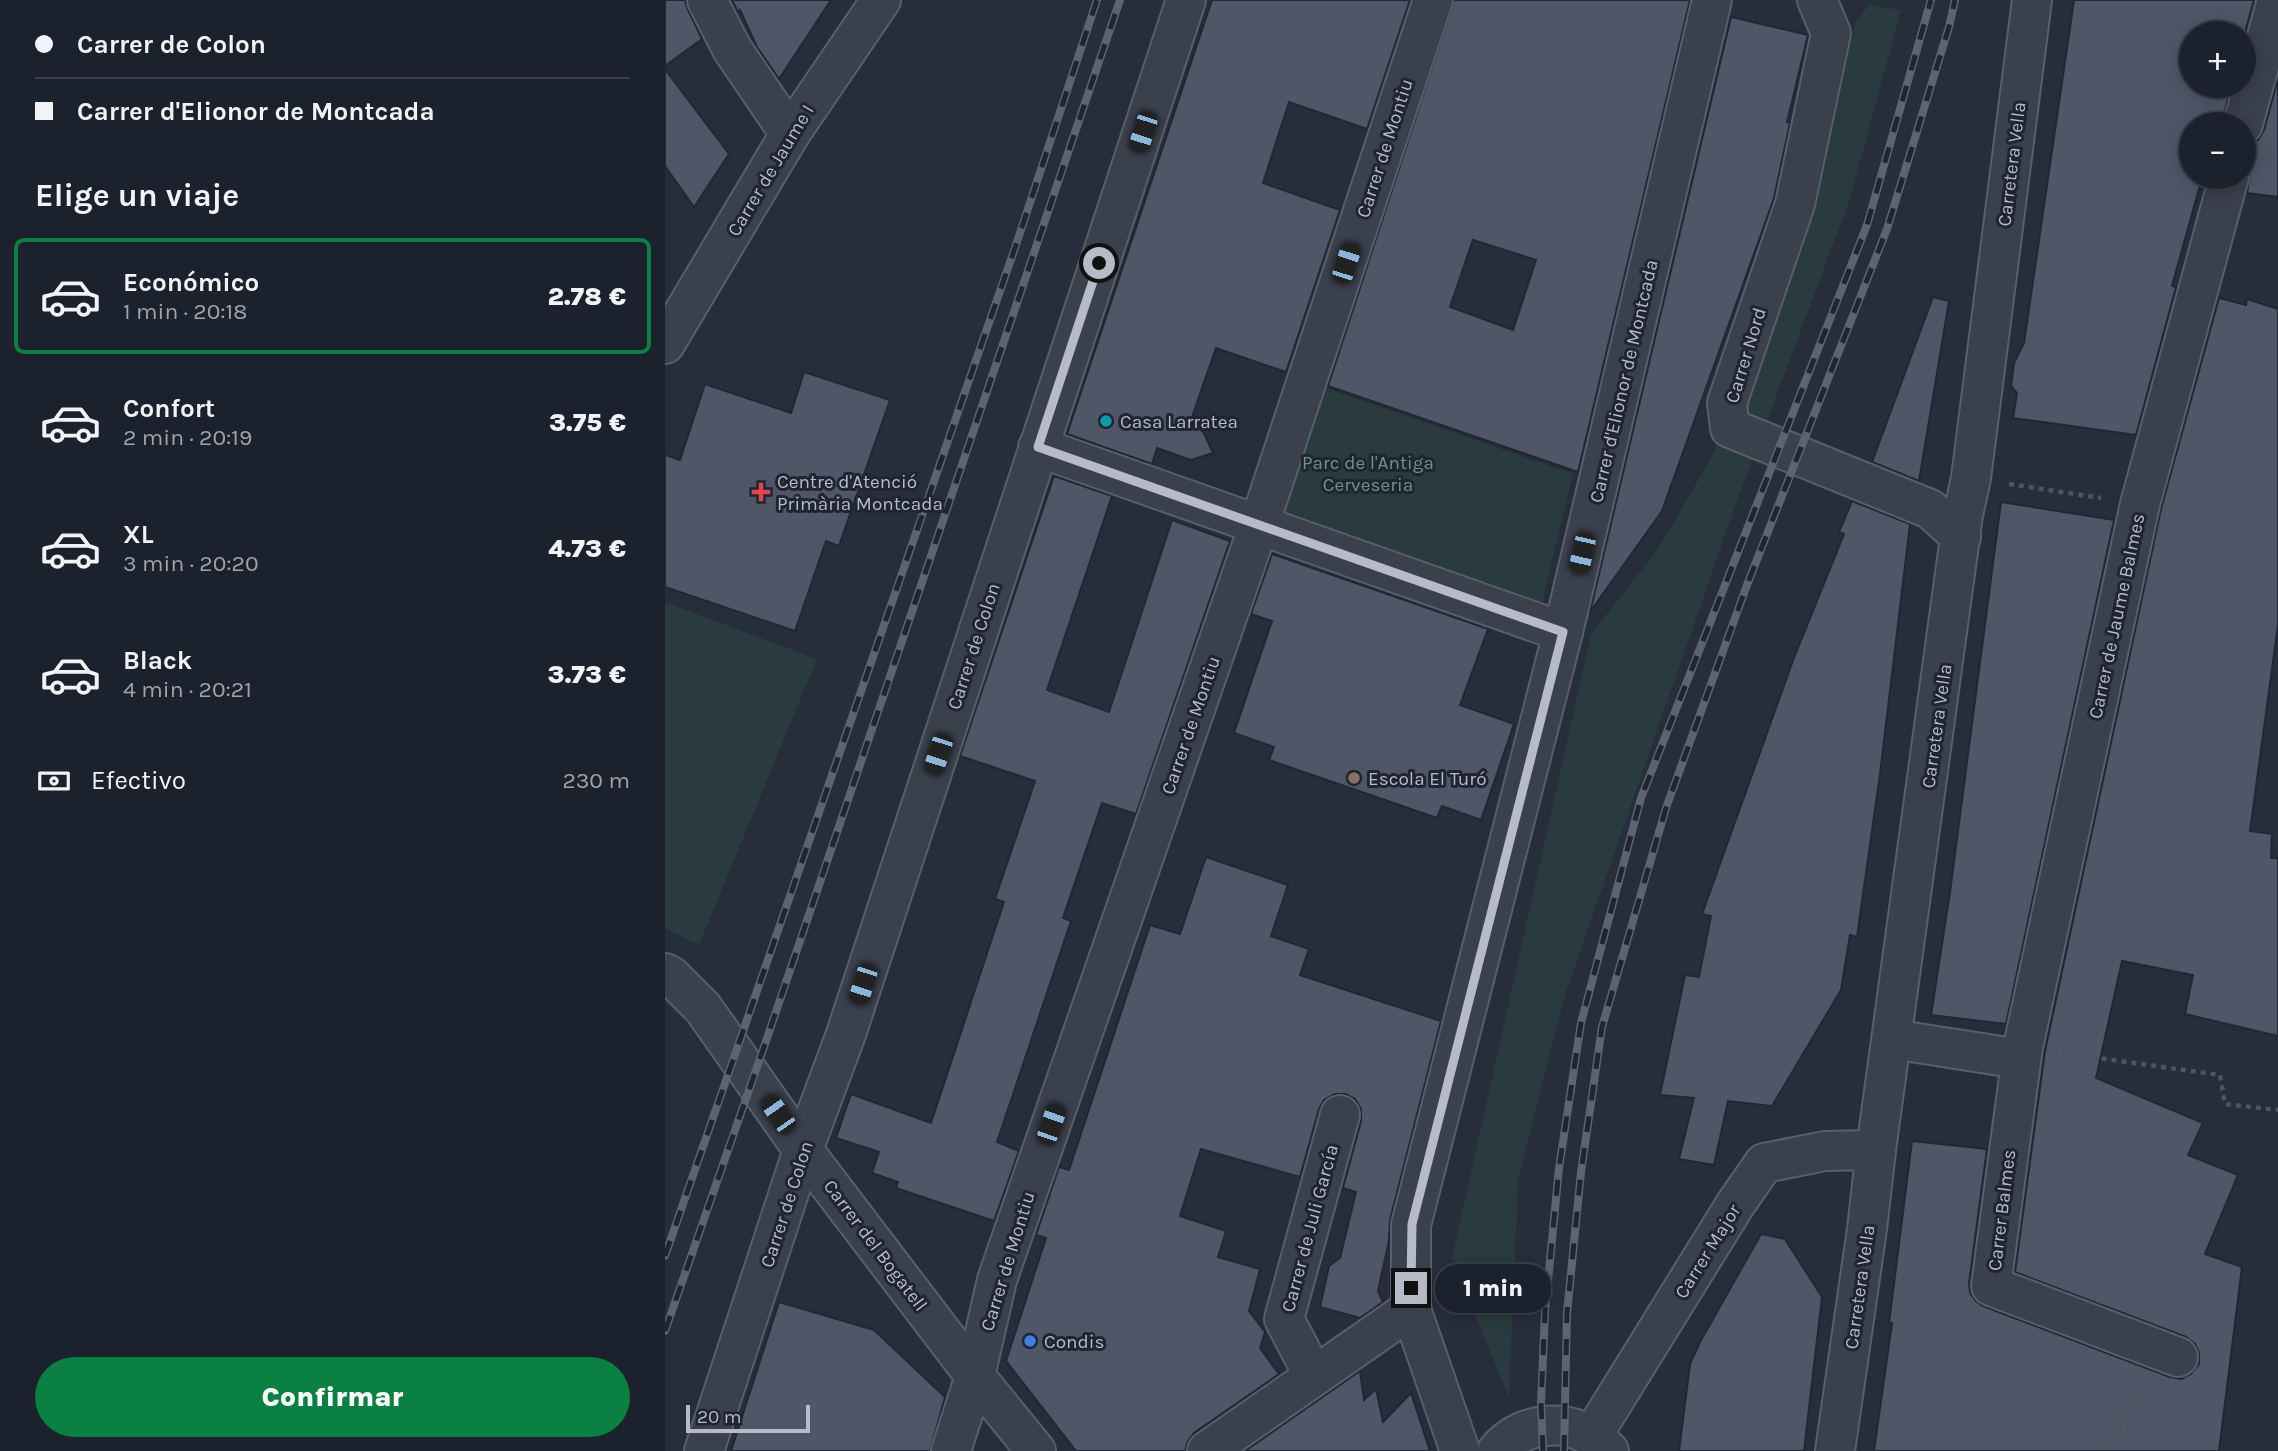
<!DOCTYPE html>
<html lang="es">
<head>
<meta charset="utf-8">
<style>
	:root { --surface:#1c222d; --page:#252a35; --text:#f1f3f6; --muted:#a0a4aa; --line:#3a3f49; --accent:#0b8043 }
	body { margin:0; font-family:Karla,sans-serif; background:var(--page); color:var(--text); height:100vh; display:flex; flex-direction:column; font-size:26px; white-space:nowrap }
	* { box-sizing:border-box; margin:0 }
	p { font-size:23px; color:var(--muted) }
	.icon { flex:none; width:38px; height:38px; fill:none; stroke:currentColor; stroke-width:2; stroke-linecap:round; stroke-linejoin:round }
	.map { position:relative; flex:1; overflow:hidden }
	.drawer { display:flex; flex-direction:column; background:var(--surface); width:665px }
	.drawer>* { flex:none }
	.banner { display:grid; align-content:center; height:154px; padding:0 35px; background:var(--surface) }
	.tools { position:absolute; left:1514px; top:21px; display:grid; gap:14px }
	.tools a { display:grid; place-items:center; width:77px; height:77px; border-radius:50%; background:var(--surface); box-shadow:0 4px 18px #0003,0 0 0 2px var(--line); font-size:35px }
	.scale { position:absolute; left:21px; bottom:18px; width:124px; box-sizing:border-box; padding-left:7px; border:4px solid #b6bbc7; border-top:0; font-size:19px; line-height:24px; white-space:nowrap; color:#b6bbc7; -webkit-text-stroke:5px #1f2531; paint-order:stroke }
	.end { position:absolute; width:32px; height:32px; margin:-16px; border:9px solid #b6bbc7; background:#111; box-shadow:0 0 0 4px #111 }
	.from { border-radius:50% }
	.bubble { position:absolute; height:49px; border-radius:24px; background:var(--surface); box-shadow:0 4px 18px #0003,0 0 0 2px var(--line); font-size:23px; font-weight:800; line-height:49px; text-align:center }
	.car { position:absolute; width:21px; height:42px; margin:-21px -10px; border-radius:9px; box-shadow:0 0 5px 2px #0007; background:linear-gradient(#222 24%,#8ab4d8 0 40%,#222 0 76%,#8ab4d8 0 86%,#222 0) }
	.banner b { display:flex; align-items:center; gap:24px; height:66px; font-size:26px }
	.banner b+b { border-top:2px solid var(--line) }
	.banner i { width:18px; height:18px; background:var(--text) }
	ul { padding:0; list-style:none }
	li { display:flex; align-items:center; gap:21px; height:116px; margin:0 14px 10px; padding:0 21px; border:4px solid transparent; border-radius:10px }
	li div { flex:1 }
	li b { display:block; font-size:26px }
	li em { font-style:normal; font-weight:800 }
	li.selected { border-color:var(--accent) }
	li>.icon { width:63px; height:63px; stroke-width:1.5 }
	h2 { padding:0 35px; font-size:32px; line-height:84px }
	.pay { display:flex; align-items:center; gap:18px; height:77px; padding:0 35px; font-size:26px }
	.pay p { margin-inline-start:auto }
	.cta { display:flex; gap:14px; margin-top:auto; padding:14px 35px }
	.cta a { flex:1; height:80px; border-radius:42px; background:var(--accent); color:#fff; font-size:28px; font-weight:800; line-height:80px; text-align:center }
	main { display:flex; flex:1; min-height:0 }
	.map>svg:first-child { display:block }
</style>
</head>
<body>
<main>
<section class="drawer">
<div class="banner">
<b><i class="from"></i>Carrer de Colon</b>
<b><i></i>Carrer d'Elionor de Montcada</b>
</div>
<h2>Elige un viaje</h2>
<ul>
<li class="selected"><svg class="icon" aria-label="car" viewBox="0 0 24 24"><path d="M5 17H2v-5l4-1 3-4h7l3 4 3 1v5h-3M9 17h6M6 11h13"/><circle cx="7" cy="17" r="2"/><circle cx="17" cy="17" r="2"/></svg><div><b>Económico</b><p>1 min · 20:18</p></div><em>2.78 €</em></li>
<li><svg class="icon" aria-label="car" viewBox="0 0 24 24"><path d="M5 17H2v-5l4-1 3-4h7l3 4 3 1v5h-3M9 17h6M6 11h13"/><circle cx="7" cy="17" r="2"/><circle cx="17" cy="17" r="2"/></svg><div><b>Confort</b><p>2 min · 20:19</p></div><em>3.75 €</em></li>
<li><svg class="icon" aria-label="car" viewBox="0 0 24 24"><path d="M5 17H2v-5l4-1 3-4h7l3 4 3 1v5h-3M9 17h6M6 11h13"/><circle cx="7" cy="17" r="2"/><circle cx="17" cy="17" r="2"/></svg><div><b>XL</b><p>3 min · 20:20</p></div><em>4.73 €</em></li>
<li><svg class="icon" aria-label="car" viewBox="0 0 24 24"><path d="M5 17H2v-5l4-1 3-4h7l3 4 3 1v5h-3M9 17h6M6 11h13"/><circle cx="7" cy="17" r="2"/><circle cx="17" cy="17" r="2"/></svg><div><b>Black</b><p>4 min · 20:21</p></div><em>3.73 €</em></li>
</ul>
<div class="pay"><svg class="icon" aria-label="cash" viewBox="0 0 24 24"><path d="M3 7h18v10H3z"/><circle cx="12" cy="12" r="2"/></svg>Efectivo<p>230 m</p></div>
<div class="cta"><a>Confirmar</a></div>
</section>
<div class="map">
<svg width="1613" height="1451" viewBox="0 0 1613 1451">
	<rect width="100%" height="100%" fill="#262e3c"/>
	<g fill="#293b3e">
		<path d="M1204 5 1236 10 1185 199 1073 498 900 995 853 1179 844 1398 787 1258 926 634 993 549 1046 458 1091 361 1154 188 1190 23Z"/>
		<path d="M658 387 908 474 877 603 614 514Z"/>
		<path d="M0 602 152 659 34 945 0 928Z"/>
	</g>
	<g fill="#4f5667" stroke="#212733" stroke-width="2" fill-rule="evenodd">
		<path d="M0 0H20L23 10 37 39 0 66Z"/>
		<path d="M67 0H166L114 79 92 47 75 10 73 12Z"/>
		<path d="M547 0H745L702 129 624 102 598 183 675 210 621 372 551 348 526 420 539 433 548 453 526 460 492 448 487 464 402 434Z"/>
		<path d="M789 0H1025L913 472 663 386ZM808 240 871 260 848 330 785 307Z"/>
		<path d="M1409 0H1589L1578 39V33H1526V86H1566L1557 124H1526V177H1541L1539 186 1535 185 1507 286 1511 287 1471 435 1348 418 1352 393 1346 386 1349 363 1359 343Z"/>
		<path d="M1066 17 1143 35 1122 122 1125 123 1109 198 997 511 925 612Z"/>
		<path d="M0 69 64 154 29 207 0 166Z"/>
		<path d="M1613 79V197L1582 193 1585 172 1578 161V145L1593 140 1599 130Z"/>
		<path d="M1268 297 1284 301 1254 481 1207 462Z"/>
		<path d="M1554 298 1581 305 1582 299 1613 309V625L1585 831 1607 834 1606 858H1613V1036L1520 1014 1528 975 1457 961 1431 1078 1538 1123 1523 1155 1573 1175 1540 1254 1577 1267 1554 1451H1209L1227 1323H1224L1247 1141 1322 1149 1304 1283 1305 1293 1311 1301 1318 1306 1505 1377 1516 1379 1526 1374 1534 1364V1353L1530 1344 1521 1337 1350 1272 1380 1051 1496 509Z"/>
		<path d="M139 372 225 400 174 546 161 541 130 631 0 587V455L15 460 40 384 126 413Z"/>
		<path d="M389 476 447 496 382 690 444 712 507 520 565 541 471 814 437 803 398 918 406 921 332 1142 354 1151 329 1221 231 1188 233 1182 207 1173 214 1152 171 1138 186 1094 266 1123 339 902 330 899 370 781 295 756Z"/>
		<path d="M1187 501 1245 524 1215 774 1192 937 1185 935 1176 990 1107 1106 1063 1101 1049 1165 1014 1159 1029 1098 995 1095 1020 975 1034 977 1046 916 1037 914 1130 655 1179 534 1174 532Z"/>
		<path d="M1336 502 1449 520 1341 1024 1266 1015 1285 892Z"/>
		<path d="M607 554 823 629 795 705 849 724 816 820 777 806 772 818 604 760 609 747 569 733 607 621 586 614Z"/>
		<path d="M541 857 623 885 606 936 644 949 635 975 776 1021 725 1220 724 1241 713 1291 718 1302 695 1318 655 1307 664 1266 675 1258 691 1192 678 1188 696 1121V1109L690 1099 681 1094H670L659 1100 654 1109 635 1177 536 1149 515 1216 561 1231 553 1257 595 1269 584 1311 600 1332 595 1348 614 1374 529 1433 523 1441 520 1451H411L341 1361 381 1238 371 1235 394 1167 404 1170 485 925 515 934Z"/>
		<path d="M1096 1234 1120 1239 1157 1297 1139 1451H1014L1025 1364 1035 1342Z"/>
		<path d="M114 1302 209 1330 280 1397 265 1451H66Z"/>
		<path d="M695 1371 699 1400 711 1389 718 1422 746 1393 765 1451H580Z"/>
	</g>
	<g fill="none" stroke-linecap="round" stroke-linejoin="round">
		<defs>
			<g id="minor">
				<path d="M42 0 67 49 125 134"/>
				<path d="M1152 0 1166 33 1130 204 1062 403 1065 428 1265 509 1296 537"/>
				<path d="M1578 124 1612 0"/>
				<path d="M0 344 125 134 216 0"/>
				<path d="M373 447 898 632"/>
				<path d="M0 973 6 976 38 1008 138 1150 310 1376 371 1451"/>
				<path d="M1227 1039 1355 1059"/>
				<path d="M1513 1357 1326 1286 1358 1047 1475 504 1564 177"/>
				<path d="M649 1376 619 1319 675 1115"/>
				<path d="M927 1436 1070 1205 1099 1163 1160 1151 1211 1150"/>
				<path d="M39 1451 138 1150 181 1034 521 0"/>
				<path d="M286 1451 310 1376 332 1280 594 525 768 0"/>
				<path d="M542 1451 746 1309"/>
				<path d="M795 1451 746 1309V1225L898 632 1047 0"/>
				<path d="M832 1451C855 1424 897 1417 927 1437 933 1440 938 1446 944 1451"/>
				<path d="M1170 1451 1202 1229 1211 1150 1298 515 1306 478 1367 0"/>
			</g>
		</defs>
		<use href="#minor" stroke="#585e6a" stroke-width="42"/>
		<g stroke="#48585c" stroke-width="4.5" stroke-dasharray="5 5" stroke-linecap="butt">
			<path d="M1344 484 1436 498"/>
			<path d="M1397 1053 1555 1075 1560 1104 1613 1110"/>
			<path d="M1445 1449 1472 1385"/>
		</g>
		<use href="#minor" stroke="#3a404c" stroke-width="38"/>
		<defs>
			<g id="rail">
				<path d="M0 1256 351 245 432 0"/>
				<path d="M0 1331 100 1044 455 0"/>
				<path d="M878 1451 876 1403 880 1312 894 1168 916 1023 976 798 1202 225 1266 0"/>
				<path d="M899 1451 902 1313 916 1172 937 1027 1001 808 1082 585 1222 229 1284 27 1290 0"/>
			</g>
		</defs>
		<use href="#rail" stroke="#5c6473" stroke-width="8"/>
		<use href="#rail" stroke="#1f2531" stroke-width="5" stroke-dasharray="16" stroke-linecap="butt"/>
	</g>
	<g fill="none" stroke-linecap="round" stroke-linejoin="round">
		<path stroke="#b6bbc7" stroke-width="9" d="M434 263 373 447 898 632 747 1224 746 1288"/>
	</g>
	<circle fill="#0f9aa8" stroke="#1f2531" stroke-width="2.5" cx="441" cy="421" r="7"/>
	<path fill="#e0444e" stroke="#1f2531" stroke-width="2.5" d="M92.5 481.5h7v7h7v7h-7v7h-7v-7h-7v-7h7z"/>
	<circle fill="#8d6e63" stroke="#1f2531" stroke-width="2.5" cx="689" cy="778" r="7"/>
	<circle fill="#3f7fe0" stroke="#1f2531" stroke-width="2.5" cx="365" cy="1341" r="7"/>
	<g text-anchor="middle" stroke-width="6" stroke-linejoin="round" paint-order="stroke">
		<g font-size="19" fill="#b6bbc7" stroke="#1f2531">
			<text transform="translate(719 148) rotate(-72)" y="7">Carrer de Montiu</text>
			<text transform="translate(1346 164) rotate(-83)" y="7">Carretera Vella</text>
			<text transform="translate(105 170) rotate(-59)" y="7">Carrer de Jaume I</text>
			<text transform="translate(1080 355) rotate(-73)" y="7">Carrer Nord</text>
			<text transform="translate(958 381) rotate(-77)" y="7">Carrer d'Elionor de Montcada</text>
			<text transform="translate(1451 616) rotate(-78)" y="7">Carrer de Jaume Balmes</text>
			<text transform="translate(308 646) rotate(-72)" y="7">Carrer de Colon</text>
			<text transform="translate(525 725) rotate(-71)" y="7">Carrer de Montiu</text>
			<text transform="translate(1271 726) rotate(-82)" y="7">Carretera Vella</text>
			<text transform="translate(121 1204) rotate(-72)" y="7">Carrer de Colon</text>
			<text transform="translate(1336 1210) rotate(-83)" y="7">Carrer Balmes</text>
			<text transform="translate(644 1228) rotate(-75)" y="7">Carrer de Juli García</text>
			<text transform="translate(211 1245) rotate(53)" y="7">Carrer del Bogatell</text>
			<text transform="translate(1042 1251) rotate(-58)" y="7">Carrer Major</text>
			<text transform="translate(342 1261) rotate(-73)" y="7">Carrer de Montiu</text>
			<text transform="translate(1194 1287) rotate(-82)" y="7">Carretera Vella</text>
		</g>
		<g font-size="19" fill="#b6bbc7" stroke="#1f2531" text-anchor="start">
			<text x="455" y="428">Casa Larratea</text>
			<text x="112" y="488">Centre d'Atenció<tspan x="112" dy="22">Primària Montcada</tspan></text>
			<text x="703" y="785">Escola El Turó</text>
			<text x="379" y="1348">Condis</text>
		</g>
		<g font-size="19" fill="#6f967b" stroke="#1f2531">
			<text x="703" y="469">Parc de l'Antiga<tspan x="703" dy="22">Cerveseria</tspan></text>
		</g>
	</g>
</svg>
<div class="tools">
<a>+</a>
<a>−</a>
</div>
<div class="scale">20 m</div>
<i class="end from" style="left:434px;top:263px"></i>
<i class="end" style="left:746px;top:1288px"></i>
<div class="bubble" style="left:770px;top:1264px;width:116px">1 min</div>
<i class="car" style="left:478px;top:132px;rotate:198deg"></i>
<i class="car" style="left:681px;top:263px;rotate:18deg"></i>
<i class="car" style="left:917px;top:553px;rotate:193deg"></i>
<i class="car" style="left:273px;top:754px;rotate:198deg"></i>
<i class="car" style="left:198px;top:984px;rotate:198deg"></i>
<i class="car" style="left:113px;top:1114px;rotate:325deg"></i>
<i class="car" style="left:386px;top:1124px;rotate:19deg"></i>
</div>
</main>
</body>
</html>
